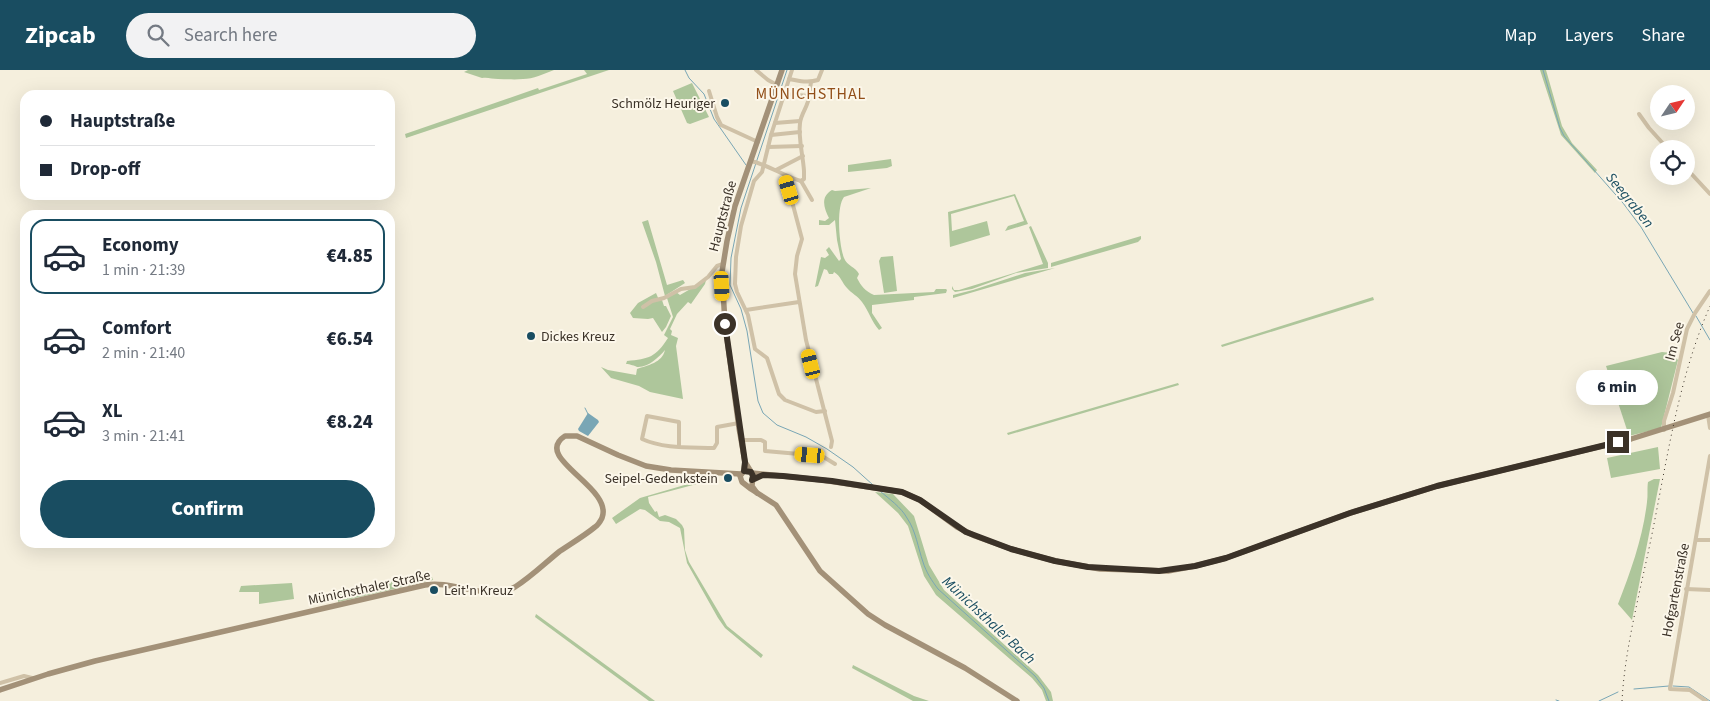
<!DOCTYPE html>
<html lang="en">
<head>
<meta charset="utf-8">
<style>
	:root { --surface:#fff; --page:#f2f2f3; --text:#1f2937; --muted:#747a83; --line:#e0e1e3; --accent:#194d61 }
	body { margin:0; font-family:"Source Sans 3",sans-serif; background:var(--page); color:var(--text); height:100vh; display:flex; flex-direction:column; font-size:19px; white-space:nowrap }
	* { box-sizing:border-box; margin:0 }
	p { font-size:16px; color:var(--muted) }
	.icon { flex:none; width:28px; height:28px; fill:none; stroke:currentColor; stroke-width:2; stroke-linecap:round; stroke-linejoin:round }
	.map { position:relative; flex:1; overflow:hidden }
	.details { position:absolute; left:20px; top:140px; width:375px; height:338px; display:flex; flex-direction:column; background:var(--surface); border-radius:15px; box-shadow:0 5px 20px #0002 }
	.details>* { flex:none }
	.top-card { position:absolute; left:20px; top:20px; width:375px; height:110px; border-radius:15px; box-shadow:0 5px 20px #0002; display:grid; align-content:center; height:110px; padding:0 20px; background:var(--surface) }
	.needle { width:32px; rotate:55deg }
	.buttons { position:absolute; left:1650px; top:15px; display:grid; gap:10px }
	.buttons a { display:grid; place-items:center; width:45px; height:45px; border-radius:50%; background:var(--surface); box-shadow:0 5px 20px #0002; font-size:25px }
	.end { position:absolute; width:22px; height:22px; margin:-11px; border:6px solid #3b3228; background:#fff; box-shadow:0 0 0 2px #fff }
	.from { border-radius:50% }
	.bubble { position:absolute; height:35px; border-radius:18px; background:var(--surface); box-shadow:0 5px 20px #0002; font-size:16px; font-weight:800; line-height:35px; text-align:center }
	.car { position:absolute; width:15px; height:30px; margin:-15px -8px; border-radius:6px; box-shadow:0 0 4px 1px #0007; background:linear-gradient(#f5c518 24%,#345 0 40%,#f5c518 0 76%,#345 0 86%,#f5c518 0) }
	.top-card b { display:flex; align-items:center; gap:18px; height:48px; font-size:19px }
	.top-card b+b { border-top:1px solid var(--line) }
	.top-card i { width:12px; height:12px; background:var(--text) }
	ul { padding:9px 0 0; list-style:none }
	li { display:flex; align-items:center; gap:15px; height:75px; margin:0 10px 8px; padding:0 10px; border:2px solid transparent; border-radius:15px }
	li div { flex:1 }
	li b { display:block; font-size:19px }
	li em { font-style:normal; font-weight:800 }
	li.current { border-color:var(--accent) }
	li>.icon { width:45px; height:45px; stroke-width:1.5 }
	.button { display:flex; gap:10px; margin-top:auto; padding:10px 20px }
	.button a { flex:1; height:58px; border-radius:30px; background:var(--accent); color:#fff; font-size:20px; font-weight:800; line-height:58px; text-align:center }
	header { display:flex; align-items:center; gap:30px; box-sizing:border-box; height:70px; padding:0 25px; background:var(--accent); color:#fff }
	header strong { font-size:24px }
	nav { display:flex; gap:28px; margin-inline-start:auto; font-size:18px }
	.search { width:350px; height:45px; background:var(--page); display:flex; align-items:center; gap:12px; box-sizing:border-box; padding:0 18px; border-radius:28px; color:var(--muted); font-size:19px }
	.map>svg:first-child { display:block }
</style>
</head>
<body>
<header>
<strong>Zipcab</strong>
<div class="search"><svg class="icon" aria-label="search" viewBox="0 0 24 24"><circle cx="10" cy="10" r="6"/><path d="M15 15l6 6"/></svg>Search here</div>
<nav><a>Map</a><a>Layers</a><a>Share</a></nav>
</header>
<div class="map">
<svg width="1710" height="631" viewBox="0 0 1710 631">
	<rect width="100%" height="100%" fill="#f5efdd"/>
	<g fill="#aec69b">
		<path d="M468 0H554C544 4 533 9 523 9 514 10 506 9 498 9 492 9 488 7 482 8L464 2Z"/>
		<path d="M584 0H609L406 68 405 64 538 18 539 20 587 4Z"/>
		<path d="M1540 0H1546L1562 56 1572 73 1597 100 1595 103 1561 65Z"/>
		<path d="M692 13 709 47 690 54 687 53 673 21Z"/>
		<path d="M891 89 892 96 887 98 848 102V95Z"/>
		<path d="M871 118 844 127C836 137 839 175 844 188 847 196 856 197 859 204L857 208C861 216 865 221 874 225L934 222 936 219H946L947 220 946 223 914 227V230L872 235V243L882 258 879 260C871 251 869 241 862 232 858 226 851 223 847 218 842 213 841 206 834 202L833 204H829L827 200 824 199 818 216 815 217 821 187 825 188 829 185 826 180 829 177 839 191 841 189 837 170 835 150 829 155H819V150L825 151 829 148C824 138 820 127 832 120L835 121Z"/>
		<path d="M1015 124 1028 154 1005 161 1008 156 1024 151 1014 126 951 144 952 161 987 151 990 165 950 177 948 142Z"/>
		<path d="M648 150 667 215 683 210 685 213 665 226 656 192 642 152Z"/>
		<path d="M1031 156 1048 193V198L1016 203 972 219 955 222 952 219V216L954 220H959L1043 194 1029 157Z"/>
		<path d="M1141 166V169L1138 172 1051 197V193Z"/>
		<path d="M893 186 897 221 884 223 879 191 881 187Z"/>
		<path d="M1055 198 953 228V225L973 220 1025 203Z"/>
		<path d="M706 210 705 214 691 234 688 232 677 244 670 259 672 261 671 265 678 268 676 276 683 329 650 322 639 316 611 308 601 297 608 300 636 305 637 299C648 295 662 293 665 280 659 287 648 298 637 297 635 296 630 294 626 294L627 291C649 289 656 287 668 268L664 265 673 247 667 228 676 222 680 225Z"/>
		<path d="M656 223 659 230H662L664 236H666L671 246 666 257 662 262 653 248 648 249 633 248 630 243 638 233Z"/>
		<path d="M1373 227 1374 230 1222 277 1221 275Z"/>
		<path d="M1662 282 1671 283 1678 290 1661 358 1629 366 1606 296Z"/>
		<path d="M1178 313 1179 315 1008 365 1007 363Z"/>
		<path d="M1658 377 1660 399 1611 408 1607 388Z"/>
		<path d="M1654 409H1660L1632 550 1618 534C1631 501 1643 467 1647 432 1648 425 1647 418 1648 412Z"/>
		<path d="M708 411 648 427 649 433 655 442 657 441 659 447 665 445 676 449 682 455 684 459 685 480 689 492 727 556 763 585 761 588 725 558 718 548 687 493 680 458 669 452 660 451 645 440 640 439 616 454 612 448 640 428 688 414Z"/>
		<path d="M875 422 893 424 914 446 929 495 944 520 1038 605 1051 622 1053 631H1046L1042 620 1032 608 936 525 924 506 908 456 898 443Z"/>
		<path d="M432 507 433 510 338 532V524L389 515V512L393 511Z"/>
		<path d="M292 513 294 529 259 534V522H239L241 516Z"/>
		<path d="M536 544 655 631H649L535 547Z"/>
		<path d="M853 595 914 626 929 631H913L852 598Z"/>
	</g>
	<path fill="#79a6b5" d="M588 343 598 350 599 352 588 366 579 361 578 359Z"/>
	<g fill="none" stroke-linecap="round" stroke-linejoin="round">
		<g stroke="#79a6b5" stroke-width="1">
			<path d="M685 0 689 8 704 24 714 49 746 95"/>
			<path d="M787 0 741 138 731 188 730 215 741 239 747 261 758 331 763 343 777 355 806 367 827 379 853 397 873 415"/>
			<path d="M1543 0 1560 58 1564 66 1623 133 1641 157 1693 243"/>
			<path d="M1696 246 1710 270"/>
			<path d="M585 338 588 344"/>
			<path d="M880 421C889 429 901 437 907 448 916 461 918 478 923 492 926 502 932 511 938 519L1035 606 1044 618 1049 631"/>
			<path d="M1673 616 1689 617 1710 631"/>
			<path d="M1634 619 1669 616"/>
			<path d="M1556 630 1559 631"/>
			<path d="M1599 631 1618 622"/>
		</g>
		<g stroke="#cfc1a7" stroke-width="4">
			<path d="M756 0 768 10 777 15"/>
			<path d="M792 0 771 65 762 102 754 111 741 156 736 187 735 214 737 222 748 245 755 279 767 288 779 324 785 330 816 342 825 341"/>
			<path d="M789 9C799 11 808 13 818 10L822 0"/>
			<path d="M709 21 717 47 721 55 758 72"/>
			<path d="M784 24 809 26C809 35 801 43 800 53 798 68 803 85 804 101V109L801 111"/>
			<path d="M809 26 811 12"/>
			<path d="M1639 44 1649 58 1668 79"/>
			<path d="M775 53 800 51"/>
			<path d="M771 65 800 62"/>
			<path d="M768 77 802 76"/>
			<path d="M751 91C769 95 783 106 801 111"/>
			<path d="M1686 98 1710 124"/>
			<path d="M776 100 803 86"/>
			<path d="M785 105 802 169 797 186 795 204 806 270 832 371 831 377"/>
			<path d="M801 111 812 130"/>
			<path d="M643 237 652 231 664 228 681 219 695 217 708 207 717 196 723 194"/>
			<path d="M746 240 799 232"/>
			<path d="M1708 345 1710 358"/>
			<path d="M1664 360V351L1673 323 1687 259 1695 243 1710 221"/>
			<path d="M741 370H761L765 372V381L822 386 835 394"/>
			<path d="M679 377V352L647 346 642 369C664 379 691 377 714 378L717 373V357L739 353"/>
			<path d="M1696 470H1710"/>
			<path d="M1686 519 1710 520"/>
			<path d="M0 613 24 606 32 608"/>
			<path d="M1706 631 1690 620 1670 619V618L1710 386"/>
		</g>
		<g stroke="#a39178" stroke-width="5.5">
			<path d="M745 392 744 401 740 406 742 412 751 419 776 435 820 501 868 544 885 555 965 598 1017 631"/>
			<path d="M752 403 822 410 902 422 920 430 957 457 975 466 1011 479 1055 491 1100 499 1168 501 1195 496 1226 488 1350 443 1437 416 1631 369 1710 344"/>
			<path d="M757 423 752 416 753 405 745 392 739 358 725 254 722 202 727 171 735 136 782 0"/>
			<path d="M0 620 48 604 95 591 425 515C449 511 472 524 497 522 503 522 509 520 515 517 531 507 545 493 560 481 572 473 584 466 595 457 598 455 600 452 602 448 614 417 531 388 565 366H577L618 385 646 396 671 400 741 404"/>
		</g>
		<path stroke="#3b3228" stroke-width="1" stroke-dasharray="1 4" stroke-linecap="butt" d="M1622 631C1625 575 1642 515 1653 459 1668 384 1679 307 1710 236"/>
	</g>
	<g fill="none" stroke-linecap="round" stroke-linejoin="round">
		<path stroke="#3b3228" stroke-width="6" d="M725 254 745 392 744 401 751 402 753 406 752 410 763 405 783 406 832 411 902 422 920 430 966 462 1011 479 1055 491 1088 497 1159 501 1195 496 1226 488 1350 443 1437 416 1618 372"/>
	</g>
	<g fill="#194d61" stroke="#fcf7ea" stroke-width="2">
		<circle cx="725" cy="33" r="5"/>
		<circle cx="531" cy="266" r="5"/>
		<circle cx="728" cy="408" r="5"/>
		<circle cx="434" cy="520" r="5"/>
	</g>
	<g text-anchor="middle" stroke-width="4" stroke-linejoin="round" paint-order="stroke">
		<g font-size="14" fill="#3b3228" stroke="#fcf7ea" text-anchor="end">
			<text x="715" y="38">Schmölz Heuriger</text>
			<text x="541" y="271" text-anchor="start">Dickes Kreuz</text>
			<text x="718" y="413">Seipel-Gedenkstein</text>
			<text x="444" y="525" text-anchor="start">Leit'n Kreuz</text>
		</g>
		<g font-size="14" fill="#3b3228" stroke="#fcf7ea">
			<text transform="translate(722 146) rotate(-75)" y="5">Hauptstraße</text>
			<text transform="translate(1674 271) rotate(-75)" y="5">Im See</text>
			<text transform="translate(369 517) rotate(-12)" y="5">Münichsthaler Straße</text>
			<text transform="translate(1675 520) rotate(-79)" y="5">Hofgartenstraße</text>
		</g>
		<g font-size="15" font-style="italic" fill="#194d61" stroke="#fcf7ea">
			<text transform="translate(1630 130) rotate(51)" y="5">Seegraben</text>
			<text transform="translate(989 550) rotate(43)" y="5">Münichsthaler Bach</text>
		</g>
		<g font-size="16" letter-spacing="1" fill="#924f19" stroke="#fcf7ea">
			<text x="811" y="29">MÜNICHSTHAL</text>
		</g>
	</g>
</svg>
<div class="buttons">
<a><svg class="needle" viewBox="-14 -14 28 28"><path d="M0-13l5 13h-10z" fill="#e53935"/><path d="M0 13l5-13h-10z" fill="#747a83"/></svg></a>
<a><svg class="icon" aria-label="locate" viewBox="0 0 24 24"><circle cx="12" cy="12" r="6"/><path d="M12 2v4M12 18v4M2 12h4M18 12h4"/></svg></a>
</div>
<i class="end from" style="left:725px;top:254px"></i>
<i class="end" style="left:1618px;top:372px"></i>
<div class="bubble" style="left:1576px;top:300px;width:82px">6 min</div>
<i class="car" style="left:789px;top:120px;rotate:343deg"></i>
<i class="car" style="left:722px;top:216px;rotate:177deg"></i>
<i class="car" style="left:811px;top:294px;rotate:346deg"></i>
<i class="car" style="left:810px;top:385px;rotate:275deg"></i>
<div class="top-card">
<b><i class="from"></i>Hauptstraße</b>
<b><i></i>Drop-off</b>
</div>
<section class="details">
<ul>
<li class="current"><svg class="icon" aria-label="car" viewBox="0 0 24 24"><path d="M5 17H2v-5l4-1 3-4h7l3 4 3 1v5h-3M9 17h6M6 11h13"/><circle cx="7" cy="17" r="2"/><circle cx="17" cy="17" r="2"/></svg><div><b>Economy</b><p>1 min · 21:39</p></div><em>€4.85</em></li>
<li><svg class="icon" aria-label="car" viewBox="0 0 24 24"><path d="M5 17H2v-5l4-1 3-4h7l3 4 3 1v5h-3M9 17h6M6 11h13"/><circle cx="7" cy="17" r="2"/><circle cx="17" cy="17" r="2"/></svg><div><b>Comfort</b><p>2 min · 21:40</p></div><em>€6.54</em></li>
<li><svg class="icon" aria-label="car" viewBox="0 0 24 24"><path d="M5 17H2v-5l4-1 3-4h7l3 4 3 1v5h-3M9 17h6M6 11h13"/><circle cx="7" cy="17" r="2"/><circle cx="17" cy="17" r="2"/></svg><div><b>XL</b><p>3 min · 21:41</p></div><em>€8.24</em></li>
</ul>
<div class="button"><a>Confirm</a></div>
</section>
</div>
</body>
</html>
